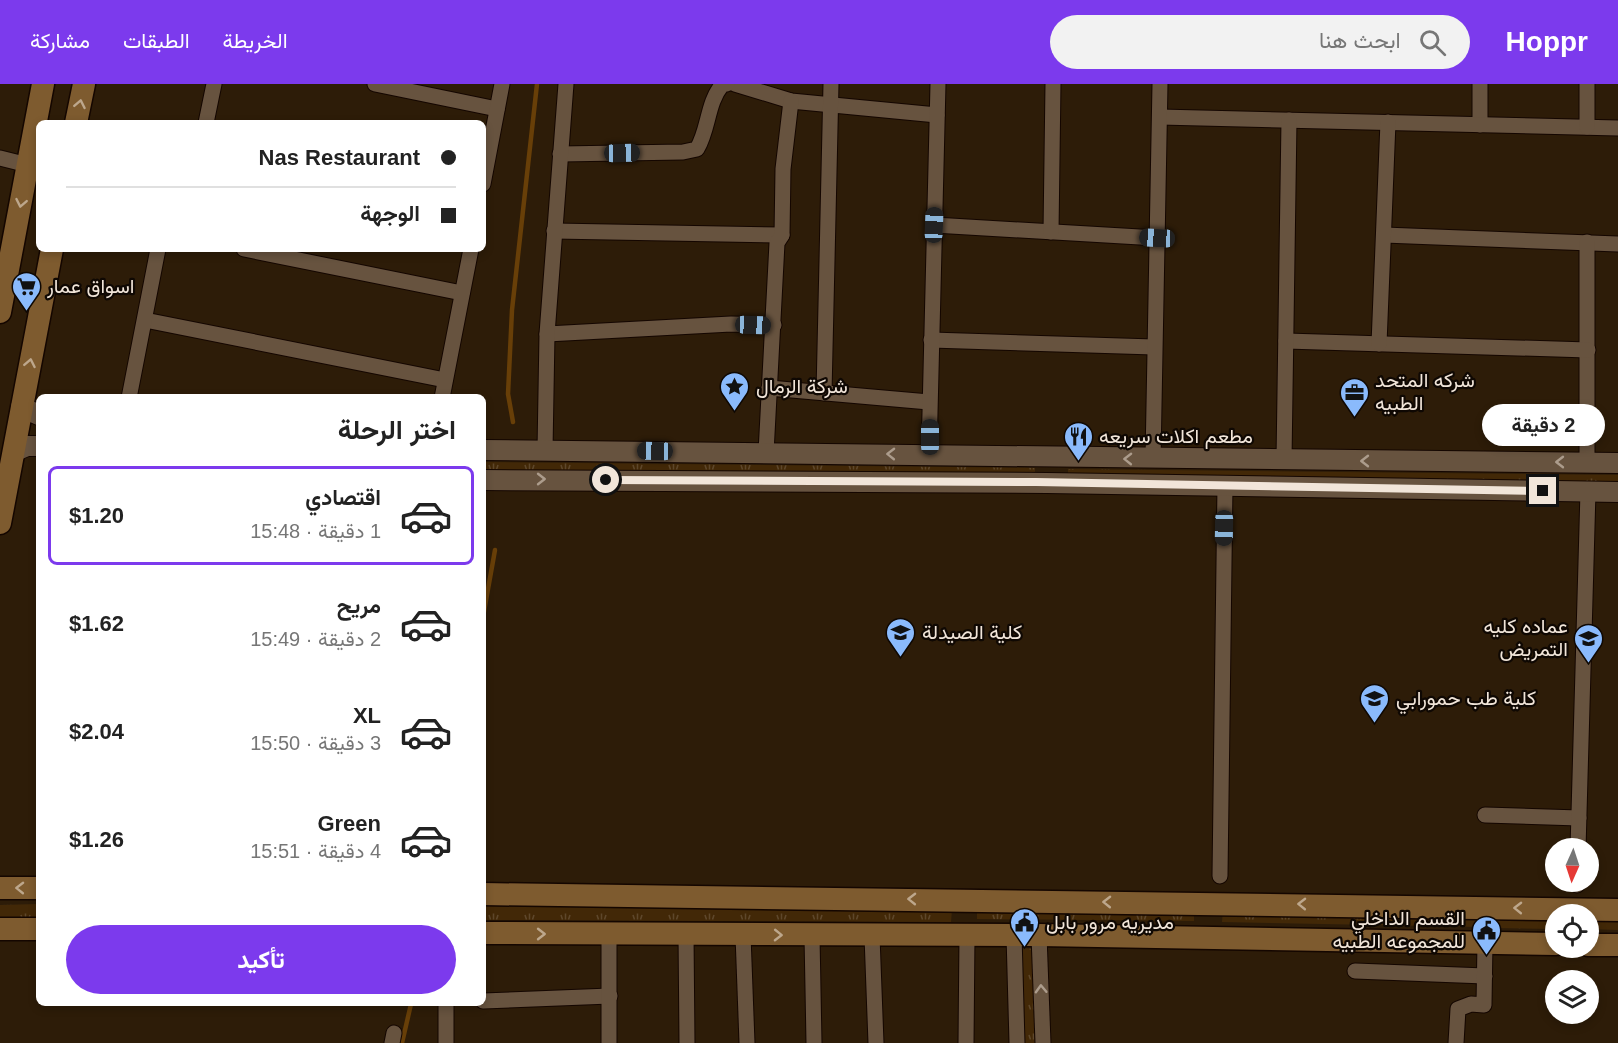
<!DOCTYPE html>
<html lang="ar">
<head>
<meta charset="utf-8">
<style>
	:root { --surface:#fff; --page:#f2f2f2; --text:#222; --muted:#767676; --line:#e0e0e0; --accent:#7c3aed }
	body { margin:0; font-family:Helvetica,Vazirmatn,sans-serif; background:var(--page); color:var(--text); direction:rtl; height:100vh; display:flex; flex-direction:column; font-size:22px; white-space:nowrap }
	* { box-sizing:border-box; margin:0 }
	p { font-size:20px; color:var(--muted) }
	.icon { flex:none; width:33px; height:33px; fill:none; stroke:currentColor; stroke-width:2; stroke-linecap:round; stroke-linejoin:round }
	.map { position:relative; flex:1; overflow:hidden; direction:ltr }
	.panel { position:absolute; left:36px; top:310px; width:450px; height:612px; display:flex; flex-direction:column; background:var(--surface); border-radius:9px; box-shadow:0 3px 9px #0003; direction:rtl }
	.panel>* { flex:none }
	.guide { position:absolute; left:36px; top:36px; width:450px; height:132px; border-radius:9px; box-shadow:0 3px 9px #0003; direction:rtl; display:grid; align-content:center; height:132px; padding:0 30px; background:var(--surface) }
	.needle { width:39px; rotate:183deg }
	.controls { position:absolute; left:1545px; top:754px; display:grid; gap:12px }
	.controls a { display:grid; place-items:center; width:54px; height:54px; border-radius:50%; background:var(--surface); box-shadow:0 3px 9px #0003; font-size:30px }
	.end { position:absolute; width:27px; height:27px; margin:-14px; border:8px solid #f1e5d9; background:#111; box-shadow:0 0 0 3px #111 }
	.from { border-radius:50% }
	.bubble { position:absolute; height:42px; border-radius:21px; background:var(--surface); box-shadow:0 3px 9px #0003; font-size:20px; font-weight:700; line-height:42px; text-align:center; direction:rtl }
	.car { position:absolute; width:18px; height:36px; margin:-18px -9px; border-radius:8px; box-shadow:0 0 4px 2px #0007; background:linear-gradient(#222 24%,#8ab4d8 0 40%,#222 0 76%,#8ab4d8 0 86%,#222 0) }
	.guide b { display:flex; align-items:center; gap:21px; height:57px; font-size:22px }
	.guide b+b { border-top:2px solid var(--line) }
	.guide i { width:15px; height:15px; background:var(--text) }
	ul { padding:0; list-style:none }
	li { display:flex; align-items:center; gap:18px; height:99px; margin:0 12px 9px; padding:0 18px; border:3px solid transparent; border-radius:9px }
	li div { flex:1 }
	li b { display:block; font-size:22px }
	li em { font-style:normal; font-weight:700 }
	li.active { border-color:var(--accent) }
	li>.icon { width:54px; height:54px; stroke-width:1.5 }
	h2 { padding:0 30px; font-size:27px; line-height:72px }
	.cta { display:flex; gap:12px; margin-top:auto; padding:12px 30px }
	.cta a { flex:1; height:69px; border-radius:36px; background:var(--accent); color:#fff; font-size:24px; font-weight:700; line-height:69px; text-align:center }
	header { display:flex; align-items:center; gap:36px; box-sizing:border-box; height:84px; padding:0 30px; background:var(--accent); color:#fff }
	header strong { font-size:28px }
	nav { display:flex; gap:33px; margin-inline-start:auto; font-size:21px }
	.search { width:420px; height:54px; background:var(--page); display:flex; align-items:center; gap:15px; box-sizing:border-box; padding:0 21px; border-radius:33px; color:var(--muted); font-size:22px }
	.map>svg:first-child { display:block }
</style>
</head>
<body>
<header>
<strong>Hoppr</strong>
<div class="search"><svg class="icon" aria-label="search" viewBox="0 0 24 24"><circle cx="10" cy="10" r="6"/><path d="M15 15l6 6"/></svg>ابحث هنا</div>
<nav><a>الخريطة</a><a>الطبقات</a><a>مشاركة</a></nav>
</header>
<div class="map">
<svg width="1618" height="959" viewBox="0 0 1618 959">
	<defs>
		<pattern id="park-tufts" width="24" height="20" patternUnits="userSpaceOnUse" patternTransform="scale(1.5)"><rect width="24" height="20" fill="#422807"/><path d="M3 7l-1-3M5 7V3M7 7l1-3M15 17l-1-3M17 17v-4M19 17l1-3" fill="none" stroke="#5e472b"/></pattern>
	</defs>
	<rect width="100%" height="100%" fill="#2d1c08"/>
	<g fill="url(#park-tufts)">
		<path d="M483 378 1035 384V394L483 389Z"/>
		<path d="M1068 385 1618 391V403L1068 395Z"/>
		<path d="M39 820V834H0V821Z"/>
		<path d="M483 822 952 825 951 838 483 836Z"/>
		<path d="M977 824 1194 826V837L977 835Z"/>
		<path d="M1223 826 1483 831V843L1222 838Z"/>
		<path d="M1496 831 1555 832V845L1496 844Z"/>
		<path d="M1588 832H1618V846L1589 845Z"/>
		<path d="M1022 864 1034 865 1035 959H1023Z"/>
	</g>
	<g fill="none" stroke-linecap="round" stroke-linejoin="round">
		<g stroke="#683f08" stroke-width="4.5">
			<path d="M513 338 508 310 512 226 537 0"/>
			<path d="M483 533 495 466"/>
			<path d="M402 959 411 920"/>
		</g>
		<defs>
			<g id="minor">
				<path d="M375 0 497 25"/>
				<path d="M735 0 791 17 937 31"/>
				<path d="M1480 0V41"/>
				<path d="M1160 33 1618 44"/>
				<path d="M206 39 214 0"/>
				<path d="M1587 43V0"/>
				<path d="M560 70 683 68 697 65C709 45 707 19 722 1L727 0"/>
				<path d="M0 74 28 81"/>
				<path d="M483 100 502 0"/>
				<path d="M934 141 1157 154"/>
				<path d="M554 147 782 151"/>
				<path d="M1051 148 1053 0"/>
				<path d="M1384 151 1618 160"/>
				<path d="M1587 158V379"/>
				<path d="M244 165 462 209"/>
				<path d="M145 236 445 296"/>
				<path d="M547 250 731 240 774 241"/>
				<path d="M931 256 1154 263"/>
				<path d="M1286 257 1588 266"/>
				<path d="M1379 260 1388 38"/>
				<path d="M769 304 929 318"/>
				<path d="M824 309 831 0"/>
				<path d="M129 314 158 165"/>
				<path d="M442 314 471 165"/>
				<path d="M545 366 547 250 566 0"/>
				<path d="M766 369 777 159 782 151 783 85 791 17"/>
				<path d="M929 370 938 0"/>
				<path d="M1153 375 1160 0"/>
				<path d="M1284 376 1289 36"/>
				<path d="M1485 731 1579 734"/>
				<path d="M1578 765 1588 407"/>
				<path d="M1220 792 1225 401"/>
				<path d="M1577 801V798"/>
				<path d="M686 850 687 959"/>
				<path d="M743 851 747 959"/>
				<path d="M1014 851 1017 959"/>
				<path d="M1039 851 1043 959"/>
				<path d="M812 852 814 959"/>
				<path d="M872 852 876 959"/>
				<path d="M1355 887 1485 892"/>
				<path d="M483 917 610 912"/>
				<path d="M392 959 394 949"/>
				<path d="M446 959V920"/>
				<path d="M609 959V850"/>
				<path d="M966 959 967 852"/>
				<path d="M1456 959 1458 925 1471 920 1484 921 1485 858"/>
			</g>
			<g id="tertiary">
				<path d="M21 323 39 331"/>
				<path d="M483 366 1618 379"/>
				<path d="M13 368 27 362H39"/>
				<path d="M483 396 1047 399 1618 408"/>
			</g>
			<g id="secondary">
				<path d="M76 39 84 0"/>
				<path d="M0 228 43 0"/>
				<path d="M0 439 52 165"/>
				<path d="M0 804H39"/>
				<path d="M483 810 1618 826"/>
				<path d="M0 845H39"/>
				<path d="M483 849 1039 851 1556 860"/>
				<path d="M1588 861H1618"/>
			</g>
		</defs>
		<use href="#minor" stroke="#140600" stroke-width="17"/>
		<use href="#tertiary" stroke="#140600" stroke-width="22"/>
		<use href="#secondary" stroke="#140600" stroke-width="25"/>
		<use href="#minor" stroke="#67533f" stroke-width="15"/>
		<use href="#tertiary" stroke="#67533f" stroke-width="20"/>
		<use href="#secondary" stroke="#7e5b2f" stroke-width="22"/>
	</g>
	<defs><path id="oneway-chevron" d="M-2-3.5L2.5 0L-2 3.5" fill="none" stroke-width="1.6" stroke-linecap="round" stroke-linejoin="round" transform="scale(1.5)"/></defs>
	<g stroke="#bda78c">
		<use href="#oneway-chevron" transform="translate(80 20) rotate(-79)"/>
		<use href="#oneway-chevron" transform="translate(21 119) rotate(101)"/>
		<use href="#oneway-chevron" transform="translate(30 279) rotate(-79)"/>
		<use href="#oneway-chevron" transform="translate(20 804) rotate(-179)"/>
		<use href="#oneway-chevron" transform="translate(912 815) rotate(-179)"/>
		<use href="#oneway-chevron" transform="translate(1107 818) rotate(-179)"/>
		<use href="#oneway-chevron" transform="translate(1302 820) rotate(-179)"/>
		<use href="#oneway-chevron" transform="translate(1518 824) rotate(-179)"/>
		<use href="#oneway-chevron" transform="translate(541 850)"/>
		<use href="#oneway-chevron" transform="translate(778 851) rotate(1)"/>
	</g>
	<g stroke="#ac9c8c">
		<use href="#oneway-chevron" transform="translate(891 370) rotate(-179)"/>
		<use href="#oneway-chevron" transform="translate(1128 375) rotate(-179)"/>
		<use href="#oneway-chevron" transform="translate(1365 377) rotate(-180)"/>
		<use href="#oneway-chevron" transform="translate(1560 378) rotate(-180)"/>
		<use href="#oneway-chevron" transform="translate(541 395)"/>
		<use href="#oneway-chevron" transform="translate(1041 905) rotate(-92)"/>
	</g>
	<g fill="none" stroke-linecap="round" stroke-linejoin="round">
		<path stroke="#f1e5d9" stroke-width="8" d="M606 396 1036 398 1543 407"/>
	</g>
	<defs>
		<symbol id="supermarket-pin" viewBox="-11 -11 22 30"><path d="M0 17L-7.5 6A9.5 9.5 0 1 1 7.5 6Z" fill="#8abafc" stroke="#0f0803"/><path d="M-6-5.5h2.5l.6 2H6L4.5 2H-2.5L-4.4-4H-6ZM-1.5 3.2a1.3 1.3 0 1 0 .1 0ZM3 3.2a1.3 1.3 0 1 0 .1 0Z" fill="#111"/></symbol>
		<symbol id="sight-pin" viewBox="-11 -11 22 30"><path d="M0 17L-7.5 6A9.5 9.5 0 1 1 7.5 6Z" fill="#8abafc" stroke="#0f0803"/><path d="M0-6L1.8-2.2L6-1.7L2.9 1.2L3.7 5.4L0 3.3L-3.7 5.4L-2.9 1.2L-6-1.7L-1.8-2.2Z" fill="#111"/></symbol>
		<symbol id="office-pin" viewBox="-11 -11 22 30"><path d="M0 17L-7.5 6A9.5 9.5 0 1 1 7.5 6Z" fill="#8abafc" stroke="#0f0803"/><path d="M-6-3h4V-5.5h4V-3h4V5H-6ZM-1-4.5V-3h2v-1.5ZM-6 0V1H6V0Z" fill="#111"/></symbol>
		<symbol id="restaurant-pin" viewBox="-11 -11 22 30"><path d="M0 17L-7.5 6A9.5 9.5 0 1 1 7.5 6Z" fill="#8abafc" stroke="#0f0803"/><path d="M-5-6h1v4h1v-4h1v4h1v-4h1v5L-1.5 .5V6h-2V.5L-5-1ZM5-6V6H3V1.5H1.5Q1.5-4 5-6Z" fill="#111"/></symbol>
		<symbol id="university-pin" viewBox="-11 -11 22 30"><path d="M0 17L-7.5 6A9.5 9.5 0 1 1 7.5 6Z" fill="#8abafc" stroke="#0f0803"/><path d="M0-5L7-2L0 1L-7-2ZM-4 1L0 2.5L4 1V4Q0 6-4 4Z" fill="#111"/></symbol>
		<symbol id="civic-pin" viewBox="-11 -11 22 30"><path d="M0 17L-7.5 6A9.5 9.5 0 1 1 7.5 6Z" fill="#8abafc" stroke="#0f0803"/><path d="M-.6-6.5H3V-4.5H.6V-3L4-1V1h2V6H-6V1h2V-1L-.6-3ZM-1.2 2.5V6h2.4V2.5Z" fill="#111"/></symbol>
	</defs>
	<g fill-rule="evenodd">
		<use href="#supermarket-pin" x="10" y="186" width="33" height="45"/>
		<use href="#sight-pin" x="718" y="286" width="33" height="45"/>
		<use href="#office-pin" x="1338" y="292" width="33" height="45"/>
		<use href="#restaurant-pin" x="1062" y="336" width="33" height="45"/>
		<use href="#university-pin" x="884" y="532" width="33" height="45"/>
		<use href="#university-pin" x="1572" y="538" width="33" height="45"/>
		<use href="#university-pin" x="1358" y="598" width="33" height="45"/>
		<use href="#civic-pin" x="1008" y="822" width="33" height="45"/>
		<use href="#civic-pin" x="1470" y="830" width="33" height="45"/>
	</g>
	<g text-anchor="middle" stroke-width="4.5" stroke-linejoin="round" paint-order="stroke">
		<g font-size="20" fill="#f1e5d9" stroke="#0f0803" text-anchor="start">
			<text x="47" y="209">اسواق عمار</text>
			<text x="1375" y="303">شركه المتحد<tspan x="1375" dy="23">الطبيه</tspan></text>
			<text x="756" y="309">شركة الرمال</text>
			<text x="1099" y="359">مطعم اكلات سريعه</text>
			<text x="1568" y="549" text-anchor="end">عماده كليه<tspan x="1568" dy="23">التمريض</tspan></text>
			<text x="922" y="555">كلية الصيدلة</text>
			<text x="1396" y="621">كلية طب حمورابي</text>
			<text x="1465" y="841" text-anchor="end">القسم الداخلي<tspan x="1465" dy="23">للمجموعه الطبيه</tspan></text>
			<text x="1046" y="845">مديريه مرور بابل</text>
		</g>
	</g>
</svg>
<div class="controls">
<a><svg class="needle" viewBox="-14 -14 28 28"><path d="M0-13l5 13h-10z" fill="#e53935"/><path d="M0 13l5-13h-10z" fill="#767676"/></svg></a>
<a><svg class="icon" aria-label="locate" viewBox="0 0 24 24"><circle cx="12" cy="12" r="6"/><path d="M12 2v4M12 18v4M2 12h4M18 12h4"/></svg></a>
<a><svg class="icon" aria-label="layers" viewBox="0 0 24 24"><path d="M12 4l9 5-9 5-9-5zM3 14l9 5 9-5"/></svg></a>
</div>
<i class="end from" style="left:606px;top:396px"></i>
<i class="end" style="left:1543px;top:407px"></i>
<div class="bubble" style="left:1482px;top:320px;width:123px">2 دقيقة</div>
<i class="car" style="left:622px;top:69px;rotate:89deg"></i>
<i class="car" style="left:934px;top:141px;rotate:2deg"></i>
<i class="car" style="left:1157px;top:154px;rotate:273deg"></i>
<i class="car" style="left:753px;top:241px;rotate:92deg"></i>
<i class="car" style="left:930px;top:353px;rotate:0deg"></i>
<i class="car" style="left:655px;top:367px;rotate:271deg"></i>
<i class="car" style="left:1224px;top:444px;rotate:181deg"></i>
<div class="guide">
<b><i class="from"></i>Nas Restaurant</b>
<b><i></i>الوجهة</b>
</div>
<section class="panel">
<h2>اختر الرحلة</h2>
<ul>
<li class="active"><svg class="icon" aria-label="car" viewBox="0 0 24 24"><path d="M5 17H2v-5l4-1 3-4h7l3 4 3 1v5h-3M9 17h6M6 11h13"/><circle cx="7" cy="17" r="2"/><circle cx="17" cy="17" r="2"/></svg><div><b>اقتصادي</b><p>1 دقيقة · 15:48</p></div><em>$1.20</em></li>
<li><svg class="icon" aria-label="car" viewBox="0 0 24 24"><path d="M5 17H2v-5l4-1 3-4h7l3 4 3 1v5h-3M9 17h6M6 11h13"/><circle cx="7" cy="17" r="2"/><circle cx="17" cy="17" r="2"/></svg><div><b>مريح</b><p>2 دقيقة · 15:49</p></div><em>$1.62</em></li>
<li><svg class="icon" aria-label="car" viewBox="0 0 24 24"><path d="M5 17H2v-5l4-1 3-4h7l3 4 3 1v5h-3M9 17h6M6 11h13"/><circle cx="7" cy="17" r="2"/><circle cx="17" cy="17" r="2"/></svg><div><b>XL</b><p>3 دقيقة · 15:50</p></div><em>$2.04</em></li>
<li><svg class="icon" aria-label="car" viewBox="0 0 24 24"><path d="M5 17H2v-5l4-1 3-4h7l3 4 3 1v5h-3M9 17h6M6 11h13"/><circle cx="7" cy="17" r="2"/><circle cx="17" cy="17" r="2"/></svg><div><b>Green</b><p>4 دقيقة · 15:51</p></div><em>$1.26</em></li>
</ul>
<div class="cta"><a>تأكيد</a></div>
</section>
</div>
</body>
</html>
